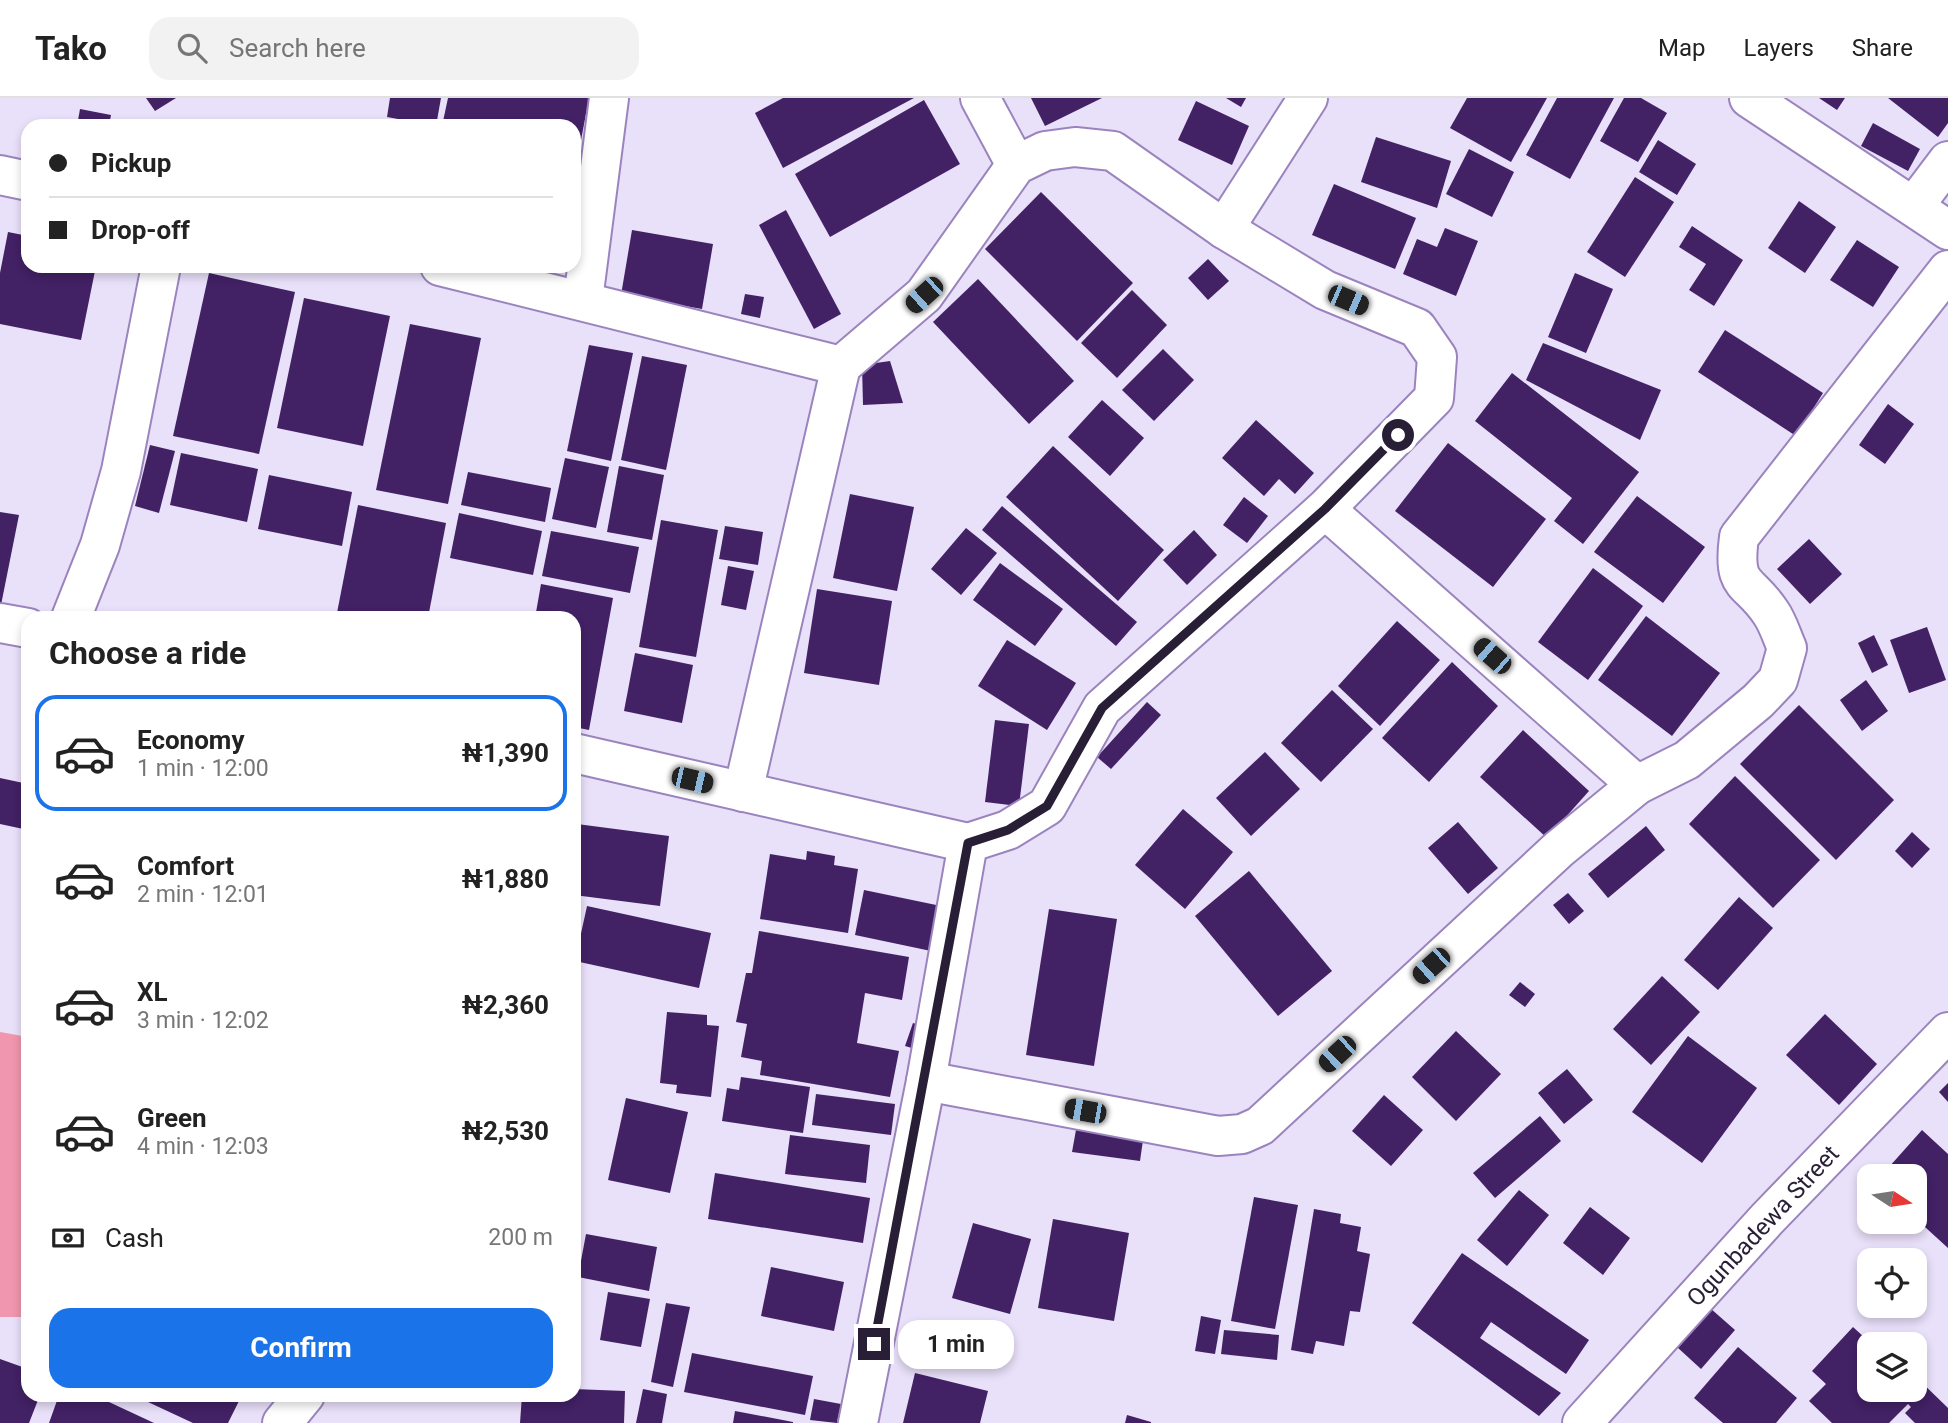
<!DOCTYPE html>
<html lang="en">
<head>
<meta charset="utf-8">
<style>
	:root { --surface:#fff; --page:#f2f2f2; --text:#222; --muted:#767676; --line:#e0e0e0; --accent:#1a73e8 }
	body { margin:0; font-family:Roboto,sans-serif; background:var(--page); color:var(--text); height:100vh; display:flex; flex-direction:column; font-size:26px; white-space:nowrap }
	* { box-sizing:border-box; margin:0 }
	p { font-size:23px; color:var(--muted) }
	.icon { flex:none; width:38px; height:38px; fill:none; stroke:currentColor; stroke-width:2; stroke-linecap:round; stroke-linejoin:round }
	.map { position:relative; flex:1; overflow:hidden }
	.sheet { position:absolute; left:21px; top:513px; width:560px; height:791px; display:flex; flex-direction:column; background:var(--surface); border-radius:21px; box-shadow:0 4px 10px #0003 }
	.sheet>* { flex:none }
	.guide { position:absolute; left:21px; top:21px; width:560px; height:154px; border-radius:21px; box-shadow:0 4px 10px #0003; display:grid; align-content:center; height:154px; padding:0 28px; background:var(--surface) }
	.needle { width:46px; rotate:102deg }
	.controls { position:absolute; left:1857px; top:1066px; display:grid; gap:14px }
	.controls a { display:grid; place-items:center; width:70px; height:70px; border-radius:14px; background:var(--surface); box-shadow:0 4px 10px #0003; font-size:35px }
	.end { position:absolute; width:32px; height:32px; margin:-16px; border:9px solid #281e36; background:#fff; box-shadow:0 0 0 4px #fff }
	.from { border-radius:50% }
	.bubble { position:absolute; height:49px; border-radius:21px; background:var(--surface); box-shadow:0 4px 10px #0003; font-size:23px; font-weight:700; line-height:49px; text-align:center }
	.car { position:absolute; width:21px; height:42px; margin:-21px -10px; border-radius:9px; box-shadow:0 0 5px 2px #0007; background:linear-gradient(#222 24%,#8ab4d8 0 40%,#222 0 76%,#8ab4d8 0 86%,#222 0) }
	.guide b { display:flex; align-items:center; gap:24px; height:66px; font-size:26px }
	.guide b+b { border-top:2px solid var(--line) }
	.guide i { width:18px; height:18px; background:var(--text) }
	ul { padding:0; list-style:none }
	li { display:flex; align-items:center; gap:21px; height:116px; margin:0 14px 10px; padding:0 14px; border:4px solid transparent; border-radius:21px }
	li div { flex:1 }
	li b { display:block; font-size:26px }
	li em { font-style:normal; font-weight:700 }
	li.selected { border-color:var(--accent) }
	li>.icon { width:63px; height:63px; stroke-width:1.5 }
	h2 { padding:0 28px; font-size:32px; line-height:84px }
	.pay { display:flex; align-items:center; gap:18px; height:77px; padding:0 28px; font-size:26px }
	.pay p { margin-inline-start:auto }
	.button { display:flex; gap:14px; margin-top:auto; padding:14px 28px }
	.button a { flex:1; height:80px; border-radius:21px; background:var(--accent); color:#fff; font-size:28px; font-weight:700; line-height:80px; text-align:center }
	header { display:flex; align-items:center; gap:42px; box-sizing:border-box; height:98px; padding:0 35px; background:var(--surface); border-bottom:2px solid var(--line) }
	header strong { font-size:33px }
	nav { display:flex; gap:38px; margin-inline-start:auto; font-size:24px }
	.search { width:490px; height:63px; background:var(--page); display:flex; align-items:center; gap:18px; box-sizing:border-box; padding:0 24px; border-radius:21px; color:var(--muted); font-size:26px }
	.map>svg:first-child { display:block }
</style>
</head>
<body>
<header>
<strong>Tako</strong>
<div class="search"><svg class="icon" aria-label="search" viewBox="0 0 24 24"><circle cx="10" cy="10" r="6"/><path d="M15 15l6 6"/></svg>Search here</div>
<nav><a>Map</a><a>Layers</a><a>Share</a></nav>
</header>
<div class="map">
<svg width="1948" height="1325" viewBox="0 0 1948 1325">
	<rect width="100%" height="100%" fill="#e9e0f9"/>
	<path fill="#f096ae" d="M0 934 28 939V1219H0Z"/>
	<g fill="#422165">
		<path d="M146 0H176L155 13Z"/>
		<path d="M390 0H441L436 28 387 19Z"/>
		<path d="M448 0H589L578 58H574V28H442Z"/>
		<path d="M783 0H914L783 70 755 15Z"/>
		<path d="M1031 0H1102L1045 28Z"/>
		<path d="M1226 0H1246L1241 9Z"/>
		<path d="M1467 0H1547L1511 64 1450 30Z"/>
		<path d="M1557 0H1614L1570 81 1526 57Z"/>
		<path d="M1624 0H1641L1667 15 1638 64 1600 43Z"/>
		<path d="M1819 0H1845L1837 12Z"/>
		<path d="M1888 0H1948V25L1938 39Z"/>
		<path d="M924 2 960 66 830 139 795 76Z"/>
		<path d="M1196 3 1249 28 1232 67 1178 42Z"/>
		<path d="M80 11 111 17 109 28H77Z"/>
		<path d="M168 23 213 25V28H168Z"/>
		<path d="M1873 25 1920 51 1908 73 1861 48Z"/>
		<path d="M1376 39 1451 63 1437 110 1361 84Z"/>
		<path d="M1658 42 1696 66 1677 97 1639 74Z"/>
		<path d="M1469 51 1514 74 1492 119 1446 96Z"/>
		<path d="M1635 79 1674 104 1625 179 1587 154Z"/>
		<path d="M1334 86 1416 120 1395 171 1312 137Z"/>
		<path d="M1041 94 1133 185 1077 243 985 151Z"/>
		<path d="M1799 103 1836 129 1805 175 1768 150Z"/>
		<path d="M786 112 841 216 814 231 759 127Z"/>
		<path d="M1692 128 1743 162 1714 208 1689 192 1706 166 1679 149Z"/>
		<path d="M1445 130 1478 143 1456 198 1403 176 1417 141 1437 149Z"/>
		<path d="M632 132 713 146 702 211 621 197Z"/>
		<path d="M8 134 28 138V168H96L81 242 0 226V175Z"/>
		<path d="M1857 142 1899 169 1873 209 1830 182Z"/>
		<path d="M1208 161 1229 183 1208 202 1188 180Z"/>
		<path d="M209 175 295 194 259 356 173 338Z"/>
		<path d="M1575 175 1613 191 1586 255 1548 239Z"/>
		<path d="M978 181 1074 283 1029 326 933 224Z"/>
		<path d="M1132 192 1167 227 1117 280 1081 245Z"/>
		<path d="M745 196 764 199 760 220 741 216Z"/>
		<path d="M304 200 390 218 363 348 277 330Z"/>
		<path d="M410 226 481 240 448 406 376 392Z"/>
		<path d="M1725 232 1823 295 1796 338 1698 274Z"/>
		<path d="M1543 245 1661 292 1640 342 1526 282Z"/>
		<path d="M589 247 633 255 611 363 567 353Z"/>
		<path d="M1163 251 1194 282 1154 323 1122 292Z"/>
		<path d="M642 258 687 267 666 372 621 362Z"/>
		<path d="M890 263 903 305 863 307 862 267Z"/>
		<path d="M1512 275 1639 374 1583 446 1554 423 1572 400 1475 323Z"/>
		<path d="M1102 302 1144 340 1110 378 1068 339Z"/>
		<path d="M1888 306 1914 326 1885 366 1859 347Z"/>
		<path d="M1256 322 1314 375 1295 396 1279 381 1264 398 1222 360Z"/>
		<path d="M1448 345 1546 421 1493 489 1395 413Z"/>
		<path d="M150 347 175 353 159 415 135 408Z"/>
		<path d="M1053 348 1164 452 1118 503 1006 399Z"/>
		<path d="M181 355 258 371 247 424 170 407Z"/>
		<path d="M565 360 609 369 596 430 552 421Z"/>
		<path d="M619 368 664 377 652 442 607 434Z"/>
		<path d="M468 374 551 390 545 424 461 407Z"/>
		<path d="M269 377 352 394 342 448 258 431Z"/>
		<path d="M850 396 914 409 897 493 833 480Z"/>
		<path d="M1637 398 1705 449 1663 505 1594 454Z"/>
		<path d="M1244 399 1268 418 1247 445 1223 427Z"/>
		<path d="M358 407 446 425 428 520H336Z"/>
		<path d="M1002 408 1137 524 1116 548 982 432Z"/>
		<path d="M0 414 19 417 1 507H0Z"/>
		<path d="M459 415 542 433 533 477 450 460Z"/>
		<path d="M661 422 718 432 696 559 639 549Z"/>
		<path d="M725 428 763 434 758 467 719 461Z"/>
		<path d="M966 430 997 455 961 497 931 471Z"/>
		<path d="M1194 432 1217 457 1187 487 1163 462Z"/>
		<path d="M551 433 639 449 630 495 542 478Z"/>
		<path d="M1809 441 1842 476 1810 506 1777 471Z"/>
		<path d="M1000 465 1063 511 1035 548 973 502Z"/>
		<path d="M728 468 754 473 746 512 721 507Z"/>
		<path d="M1593 470 1643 508 1588 582 1538 544Z"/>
		<path d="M541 486 613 500 589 632 574 629V520H535Z"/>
		<path d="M817 491 892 503 879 587 804 575Z"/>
		<path d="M1646 518 1720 575 1672 638 1598 582Z"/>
		<path d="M1397 523 1440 562 1380 628 1338 588Z"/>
		<path d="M1927 529 1946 582 1909 595 1890 542Z"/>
		<path d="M1874 537 1888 567 1872 575 1858 545Z"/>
		<path d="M1007 542 1076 585 1047 632 978 588Z"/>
		<path d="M635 555 693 567 682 625 624 613Z"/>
		<path d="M1452 564 1498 608 1429 684 1382 640Z"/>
		<path d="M1866 582 1888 613 1862 633 1840 602Z"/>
		<path d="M1332 592 1373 631 1321 684 1281 645Z"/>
		<path d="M1147 604 1161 617 1111 671 1097 659Z"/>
		<path d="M1799 607 1894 702 1836 762 1740 666Z"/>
		<path d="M995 622 1029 626 1019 708 985 704Z"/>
		<path d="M1523 632 1589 693 1547 740 1480 679Z"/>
		<path d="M1265 654 1300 691 1251 738 1216 700Z"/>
		<path d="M1735 678 1820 762 1773 810 1689 726Z"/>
		<path d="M0 680 28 686V732L0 726Z"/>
		<path d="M1183 711 1233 754 1185 811 1135 767Z"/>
		<path d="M1458 724 1498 770 1468 796 1428 750Z"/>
		<path d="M577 726 669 738 660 808 574 797Z"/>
		<path d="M1646 728 1665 752 1608 800 1588 776Z"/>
		<path d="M1912 734 1930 751 1912 770 1895 753Z"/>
		<path d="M807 753 835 758 834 767 858 771 848 835 760 821 770 756 806 762Z"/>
		<path d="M1249 773 1332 873 1278 918 1195 818Z"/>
		<path d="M864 792 941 808 931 853 855 837Z"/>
		<path d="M1568 795 1584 813 1569 826 1553 807Z"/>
		<path d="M1739 799 1773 830 1718 892 1684 862Z"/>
		<path d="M587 808 711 835 699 890 575 863Z"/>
		<path d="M1049 811 1117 821 1094 968 1026 957Z"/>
		<path d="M759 833 909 859 902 902 865 895 857 945 899 953 890 999 760 977 762 963 741 959 747 926 736 924 746 875H752Z"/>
		<path d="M1662 878 1700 914 1651 967 1613 931Z"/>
		<path d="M1520 884 1535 896 1525 909 1509 897Z"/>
		<path d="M667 914 707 917V927L719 928 711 999 676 995 677 987 660 985Z"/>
		<path d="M1825 916 1877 966 1839 1007 1786 957Z"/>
		<path d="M913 925 929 930 922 953 905 948Z"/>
		<path d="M1456 933 1501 976 1456 1023 1412 979Z"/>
		<path d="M1688 938 1757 990 1702 1065 1632 1014Z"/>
		<path d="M1567 971 1593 1002 1564 1026 1538 995Z"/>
		<path d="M741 979 810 989 803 1035 722 1023 727 990 739 992Z"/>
		<path d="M1948 985V1004L1939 994Z"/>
		<path d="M816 996 895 1006 891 1037 812 1027Z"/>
		<path d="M1384 997 1423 1032 1391 1068 1352 1033Z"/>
		<path d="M626 1000 688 1014 670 1095 608 1082Z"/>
		<path d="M1540 1018 1561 1043 1495 1100 1473 1075Z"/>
		<path d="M1076 1032 1143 1042 1140 1063 1072 1054Z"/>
		<path d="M1922 1032 1948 1056V1150L1914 1119V1078H1881Z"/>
		<path d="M790 1037 870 1047 866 1085 785 1076Z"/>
		<path d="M715 1075 870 1100 863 1145 708 1121Z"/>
		<path d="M1519 1092 1549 1117 1507 1168 1477 1142Z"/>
		<path d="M1254 1099 1298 1107 1275 1231 1231 1223Z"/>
		<path d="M1590 1109 1630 1140 1603 1177 1563 1145Z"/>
		<path d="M1314 1111 1341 1116 1340 1125 1361 1129 1357 1153 1370 1156 1360 1214 1350 1213 1344 1248 1316 1243 1313 1256 1291 1252Z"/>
		<path d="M1053 1121 1129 1135 1114 1223 1038 1210Z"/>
		<path d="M973 1125 1031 1141 1010 1216 952 1200Z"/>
		<path d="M586 1136 657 1149 649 1193 578 1179Z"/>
		<path d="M1462 1155 1589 1242 1566 1276 1491 1224 1480 1240 1561 1295 1539 1318 1412 1225Z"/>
		<path d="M771 1169 844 1184 834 1233 761 1218Z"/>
		<path d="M608 1194 650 1201 641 1249 600 1242Z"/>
		<path d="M666 1205 690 1209 673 1289 651 1284Z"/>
		<path d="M1710 1210 1735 1232 1701 1271 1677 1249Z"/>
		<path d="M1201 1218 1221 1222 1215 1256 1195 1253Z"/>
		<path d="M1853 1229 1865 1240 1870 1234 1882 1246H1869V1292H1914V1277L1948 1310V1325H1915L1905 1315 1911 1309 1908 1306 1889 1325H1832L1809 1303 1826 1286 1812 1273Z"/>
		<path d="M1224 1232 1279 1237 1277 1262 1221 1256Z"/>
		<path d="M1738 1249 1797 1300 1776 1325H1723L1694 1300Z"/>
		<path d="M692 1255 813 1278 805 1317 684 1294Z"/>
		<path d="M0 1261 28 1271V1297H40L29 1325H0Z"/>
		<path d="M915 1275 988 1293 980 1325H903Z"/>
		<path d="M574 1291 625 1293 624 1325H520L522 1297H574Z"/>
		<path d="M643 1291 667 1296 662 1325H636Z"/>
		<path d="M59 1297H94L154 1325H49Z"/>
		<path d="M133 1297H242L228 1325H193Z"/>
		<path d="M814 1301 841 1306 837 1325 810 1322Z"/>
		<path d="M735 1313 793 1324V1325H733Z"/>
		<path d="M1127 1317 1151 1324V1325H1125Z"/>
	</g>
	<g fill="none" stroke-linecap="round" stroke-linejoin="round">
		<defs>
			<g id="minor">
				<path d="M980 0 1016 67"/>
				<path d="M1749 0 1948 132"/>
				<path d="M0 77 28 83"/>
				<path d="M1914 108 1948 63"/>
				<path d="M1224 131 1308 0"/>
				<path d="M440 168 841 268 924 197 1016 67 1045 53 1075 49 1113 53 1224 131 1325 192 1417 230 1437 259 1434 300 1325 411 1102 610 1047 708 1008 732 968 745 926 983 858 1325"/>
				<path d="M583 202 609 0"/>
				<path d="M1325 411 1637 687"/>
				<path d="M71 520 100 447 121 373 161 168"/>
				<path d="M0 525 28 530"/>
				<path d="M574 655 968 745"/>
				<path d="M743 694 841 268"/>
				<path d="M926 983 1218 1038 1242 1036 1260 1028 1559 751 1637 687 1687 662 1758 603 1778 582 1787 550C1782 539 1778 525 1771 515 1748 480 1732 492 1739 439L1948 172"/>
				<path d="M282 1325 305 1297"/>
				<path d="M1582 1325 1767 1121 1948 934"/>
			</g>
		</defs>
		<use href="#minor" stroke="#9b84be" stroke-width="42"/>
		<use href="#minor" stroke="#fff" stroke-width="38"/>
	</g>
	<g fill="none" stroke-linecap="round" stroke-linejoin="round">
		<path stroke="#281e36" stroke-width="9" d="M874 1246 968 745 1008 732 1047 708 1102 610 1325 411 1398 337"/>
	</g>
	<g text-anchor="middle" stroke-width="7" stroke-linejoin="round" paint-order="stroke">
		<g font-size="24" fill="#281e36" stroke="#fff">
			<text transform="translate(1763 1128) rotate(-47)" y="8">Ogunbadewa Street</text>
		</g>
	</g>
</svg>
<div class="controls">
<a><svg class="needle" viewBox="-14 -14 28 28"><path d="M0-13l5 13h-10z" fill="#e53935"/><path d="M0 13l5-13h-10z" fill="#767676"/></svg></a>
<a><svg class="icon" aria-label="locate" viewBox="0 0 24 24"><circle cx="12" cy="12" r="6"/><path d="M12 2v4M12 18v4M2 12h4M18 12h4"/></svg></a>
<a><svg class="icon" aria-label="layers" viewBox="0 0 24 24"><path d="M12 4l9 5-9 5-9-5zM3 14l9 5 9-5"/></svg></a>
</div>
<i class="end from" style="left:1398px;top:337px"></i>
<i class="end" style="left:874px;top:1246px"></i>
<div class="bubble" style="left:898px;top:1222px;width:116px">1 min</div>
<i class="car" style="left:924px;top:197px;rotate:228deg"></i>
<i class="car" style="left:1348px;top:202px;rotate:113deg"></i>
<i class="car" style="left:1492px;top:558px;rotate:311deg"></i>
<i class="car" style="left:692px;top:682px;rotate:103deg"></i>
<i class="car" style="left:1431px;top:868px;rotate:228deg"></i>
<i class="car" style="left:1337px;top:956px;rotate:227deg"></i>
<i class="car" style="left:1085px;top:1013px;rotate:280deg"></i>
<div class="guide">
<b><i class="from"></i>Pickup</b>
<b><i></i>Drop-off</b>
</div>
<section class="sheet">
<h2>Choose a ride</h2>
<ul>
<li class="selected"><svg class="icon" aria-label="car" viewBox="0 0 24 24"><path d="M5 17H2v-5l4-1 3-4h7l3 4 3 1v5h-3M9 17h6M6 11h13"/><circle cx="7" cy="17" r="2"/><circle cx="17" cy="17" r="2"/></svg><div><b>Economy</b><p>1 min · 12:00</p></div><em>₦1,390</em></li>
<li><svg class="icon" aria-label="car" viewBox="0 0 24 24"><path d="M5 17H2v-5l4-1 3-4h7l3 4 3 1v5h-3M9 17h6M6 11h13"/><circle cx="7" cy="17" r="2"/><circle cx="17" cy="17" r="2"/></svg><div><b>Comfort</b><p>2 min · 12:01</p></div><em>₦1,880</em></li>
<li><svg class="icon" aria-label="car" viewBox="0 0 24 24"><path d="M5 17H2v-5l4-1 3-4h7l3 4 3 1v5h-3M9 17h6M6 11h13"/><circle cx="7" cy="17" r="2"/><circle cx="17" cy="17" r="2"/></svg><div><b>XL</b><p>3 min · 12:02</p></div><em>₦2,360</em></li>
<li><svg class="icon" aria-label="car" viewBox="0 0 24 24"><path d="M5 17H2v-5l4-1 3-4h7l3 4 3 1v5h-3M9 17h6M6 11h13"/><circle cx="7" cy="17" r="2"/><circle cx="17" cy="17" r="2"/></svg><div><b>Green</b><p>4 min · 12:03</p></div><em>₦2,530</em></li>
</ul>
<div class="pay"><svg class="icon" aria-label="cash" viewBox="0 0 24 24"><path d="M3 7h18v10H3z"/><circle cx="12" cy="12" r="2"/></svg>Cash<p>200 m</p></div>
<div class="button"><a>Confirm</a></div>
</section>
</div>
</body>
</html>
